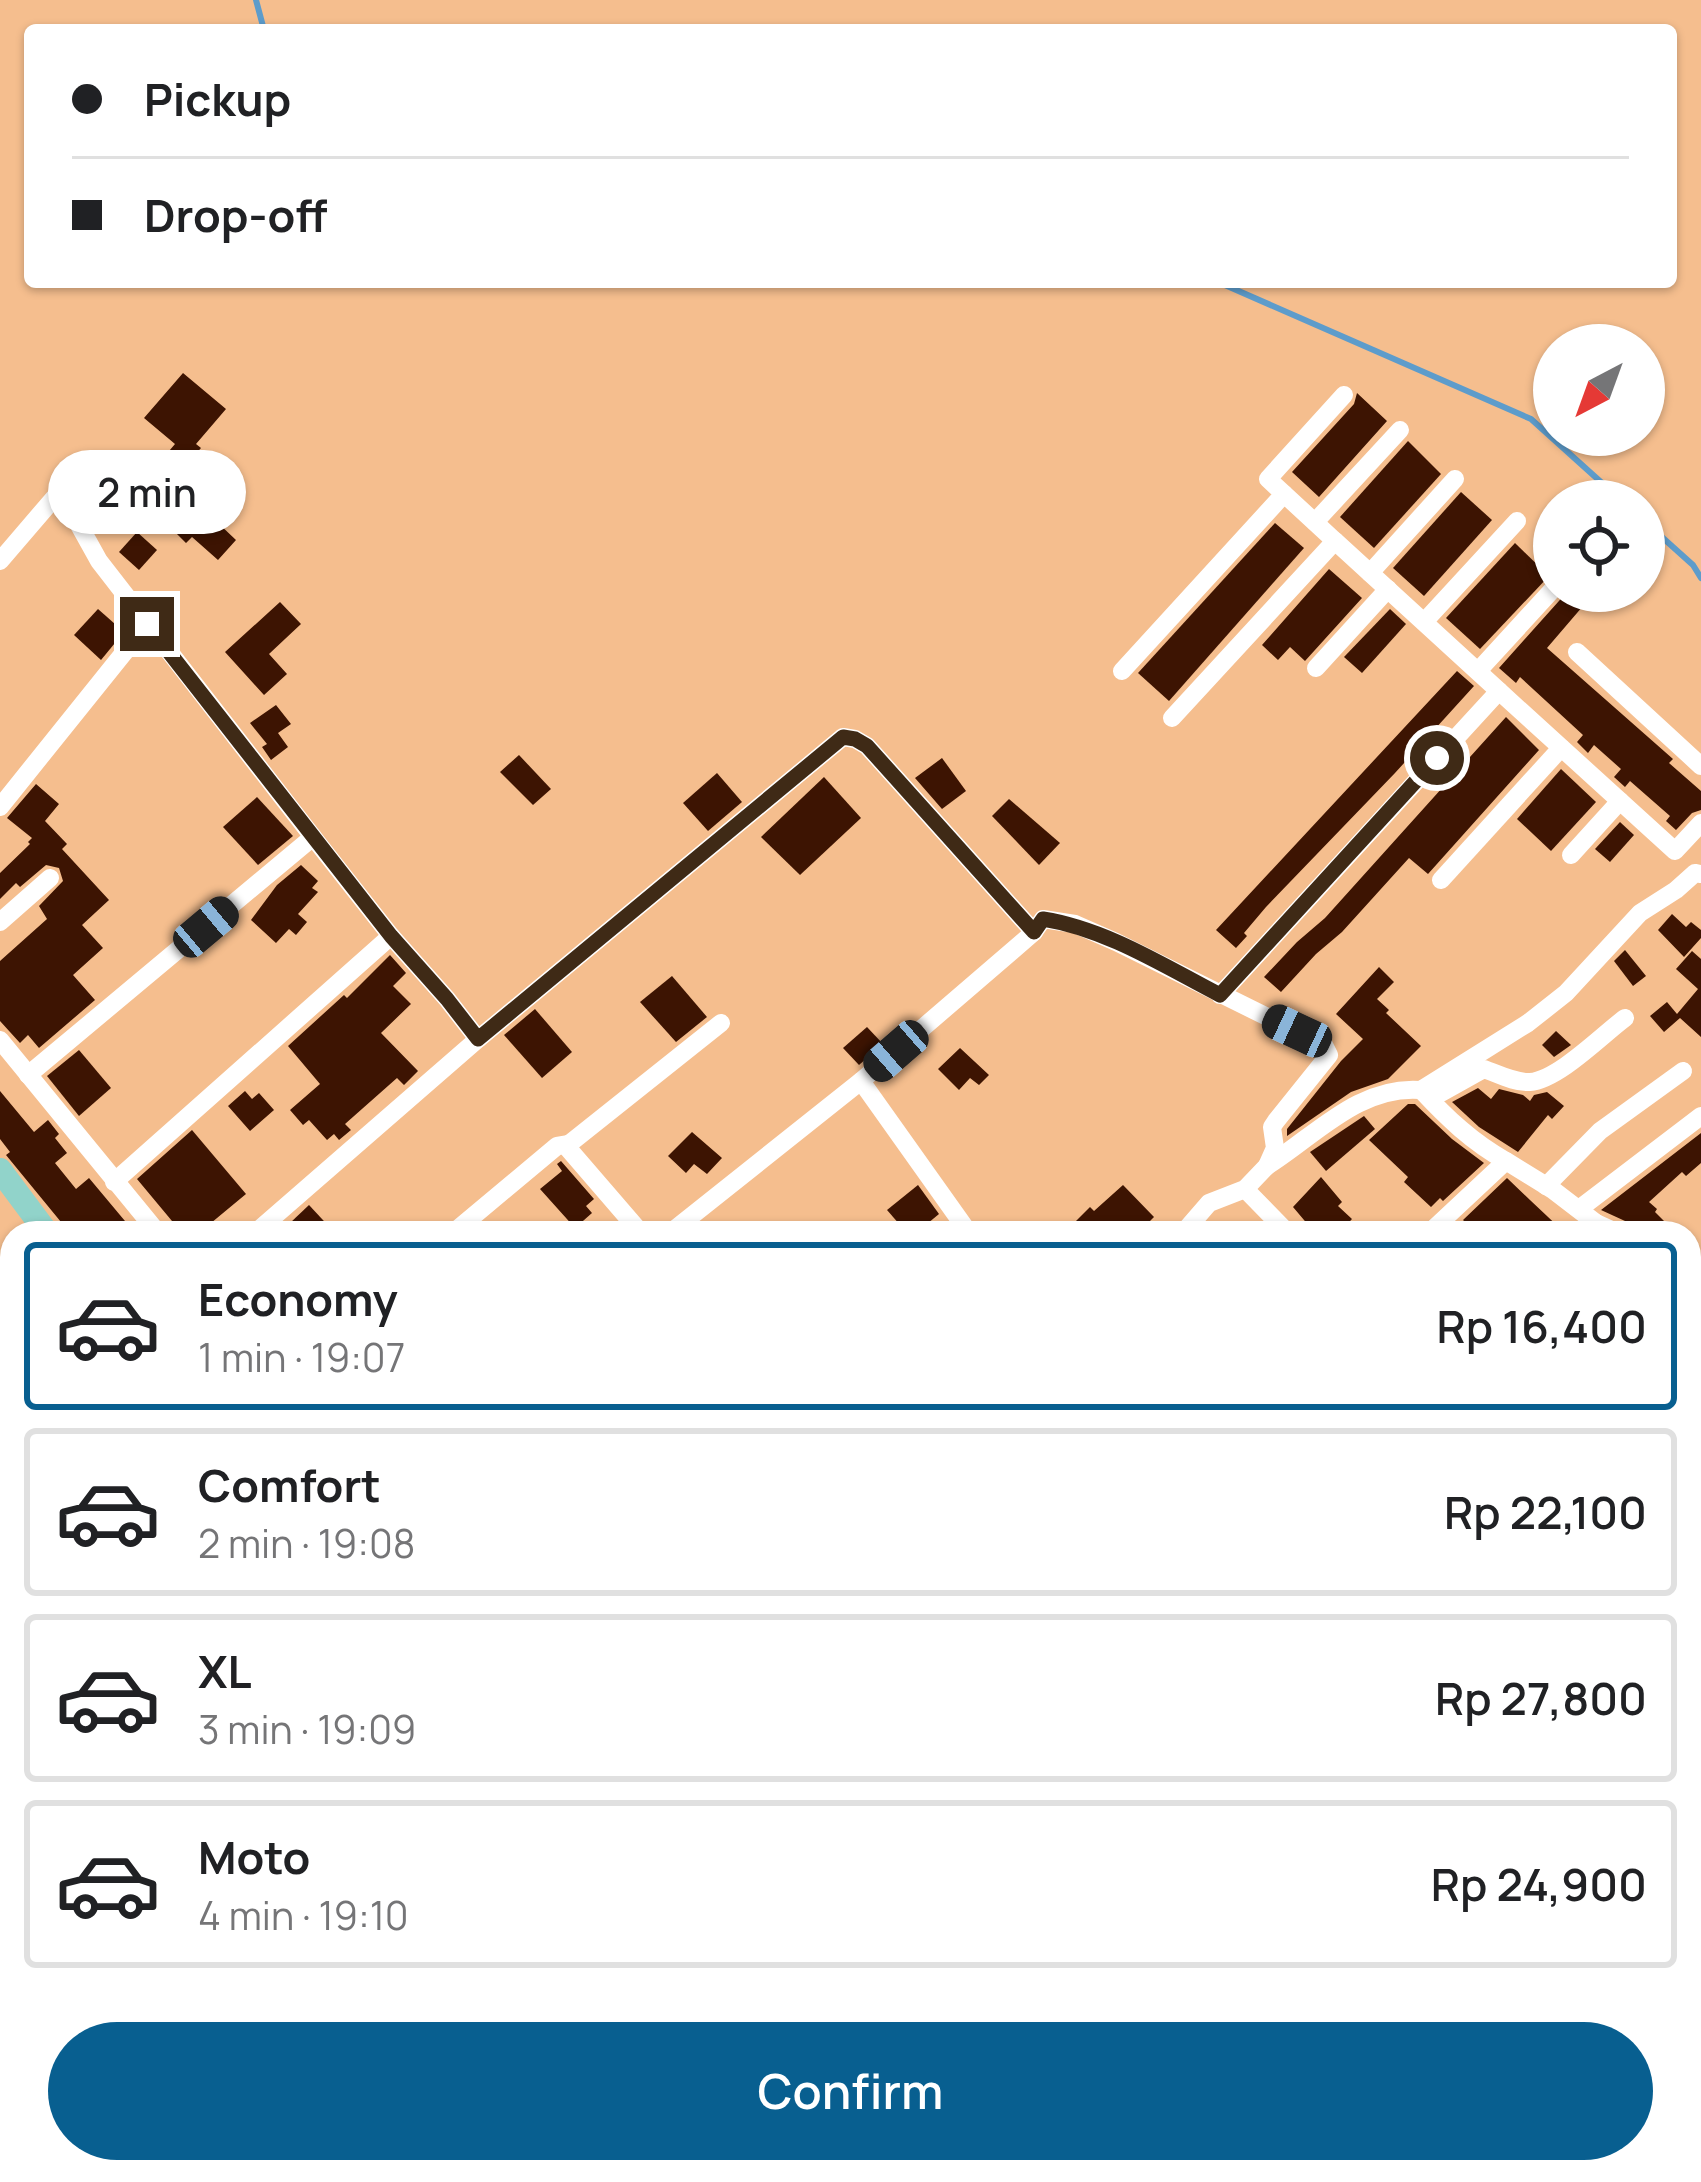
<!DOCTYPE html>
<html lang="en">
<head>
<meta charset="utf-8">
<style>
	:root { --surface:#fff; --page:#f2f2f2; --text:#202124; --muted:#757577; --line:#e0e0e0; --accent:#085f90 }
	body { margin:0; font-family:Manrope,sans-serif; background:var(--page); color:var(--text); height:100vh; display:flex; flex-direction:column; font-size:45px; white-space:nowrap }
	* { box-sizing:border-box; margin:0 }
	p { font-size:39px; color:var(--muted) }
	.icon { flex:none; width:66px; height:66px; fill:none; stroke:currentColor; stroke-width:2; stroke-linecap:round; stroke-linejoin:round }
	.map { position:relative; flex:1; overflow:hidden }
	.drawer { position:absolute; left:0px; top:1221px; width:1701px; height:963px; display:flex; flex-direction:column; background:var(--surface); border-radius:36px 36px 0 0; box-shadow:0 3px 9px #0004 }
	.drawer>* { flex:none }
	.banner { position:absolute; left:24px; top:24px; width:1653px; height:264px; border-radius:12px; box-shadow:0 3px 9px #0004; display:grid; align-content:center; height:264px; padding:0 48px; background:var(--surface) }
	.needle { width:78px; rotate:221deg }
	.controls { position:absolute; left:1533px; top:324px; display:grid; gap:24px }
	.controls a { display:grid; place-items:center; width:132px; height:132px; border-radius:50%; background:var(--surface); box-shadow:0 3px 9px #0004; font-size:60px }
	.end { position:absolute; width:54px; height:54px; margin:-27px; border:15px solid #3f2a16; background:#fff; box-shadow:0 0 0 6px #fff }
	.from { border-radius:50% }
	.bubble { position:absolute; height:84px; border-radius:42px; background:var(--surface); box-shadow:0 3px 9px #0004; font-size:39px; font-weight:600; line-height:84px; text-align:center }
	.car { position:absolute; width:36px; height:72px; margin:-36px -18px; border-radius:15px; box-shadow:0 0 9px 3px #0007; background:linear-gradient(#222 24%,#8ab4d8 0 40%,#222 0 76%,#8ab4d8 0 86%,#222 0) }
	.banner b { display:flex; align-items:center; gap:42px; height:114px; font-size:45px }
	.banner b+b { border-top:3px solid var(--line) }
	.banner i { width:30px; height:30px; background:var(--text) }
	ul { padding:21px 0 0; list-style:none }
	li { display:flex; align-items:center; gap:36px; height:168px; margin:0 24px 18px; padding:0 24px; border:6px solid var(--line); border-radius:12px }
	li div { flex:1 }
	li b { display:block; font-size:45px }
	li em { font-style:normal; font-weight:600 }
	li.selected { border-color:var(--accent) }
	li>.icon { width:108px; height:108px; stroke-width:1.5 }
	.action { display:flex; gap:24px; margin-top:auto; padding:24px 48px }
	.action a { flex:1; height:138px; border-radius:72px; background:var(--accent); color:#fff; font-size:48px; font-weight:600; line-height:138px; text-align:center }
	.map>svg:first-child { display:block }
</style>
</head>
<body>
<div class="map">
<svg width="1701" height="2182" viewBox="0 0 1701 2182">
	<rect width="100%" height="100%" fill="#f5be8e"/>
	<g fill="none" stroke-linecap="round" stroke-linejoin="round">
		<g stroke="#5d9ccb" stroke-width="6">
			<path d="M256 0 264 30"/>
			<path d="M472 282H475"/>
			<path d="M1218 282 1531 419 1622 501"/>
			<path d="M1644 521 1693 565 1701 578"/>
			<path d="M1689 1453 1701 1454"/>
			<path d="M1689 1772 1701 1775"/>
		</g>
	</g>
	<g fill="#3d1402">
		<path d="M183 373 226 409 196 444 201 448 174 479 158 464 175 444 144 418Z"/>
		<path d="M1357 393 1387 421 1319 497 1292 472 1354 404Z"/>
		<path d="M1408 441 1441 474 1374 548 1340 517Z"/>
		<path d="M178 485 236 540 218 560 192 537 186 543 174 531 185 518 165 500Z"/>
		<path d="M1461 492 1492 520 1424 596 1393 568Z"/>
		<path d="M1275 523 1304 548 1169 701 1138 673Z"/>
		<path d="M137 532 157 550 139 570 119 552Z"/>
		<path d="M1515 543 1549 576 1480 649 1446 618Z"/>
		<path d="M1329 569 1362 598 1305 661 1290 647 1278 660 1262 645Z"/>
		<path d="M1567 592 1583 606 1547 648 1673 759 1669 763 1701 791V810L1692 813 1676 830 1666 821 1670 816 1630 781 1625 787 1614 777 1621 769 1594 745 1588 753 1577 742 1583 735 1520 677 1516 683 1499 668Z"/>
		<path d="M280 602 301 624 269 654 287 674 264 695 225 652Z"/>
		<path d="M98 609 124 632 101 660 74 635Z"/>
		<path d="M1390 609 1406 624 1362 673 1344 657Z"/>
		<path d="M1457 671 1474 686 1395 773 1266 907 1244 933 1247 936 1236 948 1216 930Z"/>
		<path d="M276 705 291 724 278 733 288 747 271 760 262 747 267 744 250 723Z"/>
		<path d="M1506 717 1539 750 1428 874 1409 858 1342 932 1316 954 1281 992 1264 977 1297 942 1325 918Z"/>
		<path d="M519 755 551 789 533 805 500 772Z"/>
		<path d="M942 758 966 791 942 809 915 778Z"/>
		<path d="M1561 769 1596 802 1551 851 1517 819Z"/>
		<path d="M717 773 742 802 708 831 683 803Z"/>
		<path d="M824 777 861 818 800 875 761 837Z"/>
		<path d="M36 784 59 804 45 821 67 844 62 849 109 900 82 925 103 948 73 975 95 1000 39 1048 28 1035 20 1043 0 1021V961L47 919 39 906 63 881 59 868 46 865 20 887 16 883 0 899V873L30 844 28 842 32 838 7 818Z"/>
		<path d="M257 797 293 836 258 865 223 827Z"/>
		<path d="M1009 799 1060 843 1039 865 992 816Z"/>
		<path d="M1620 822 1634 835 1610 862 1595 849Z"/>
		<path d="M301 865 318 881 312 888 318 892 298 914 307 922 296 935 289 929 276 943 251 920 277 885Z"/>
		<path d="M1672 914 1686 927 1691 922 1701 930V938L1684 957 1658 930Z"/>
		<path d="M1625 950 1646 976 1633 986 1614 961Z"/>
		<path d="M1692 951 1701 959V1037L1680 1018 1664 1032 1650 1016 1667 1002 1677 1014 1698 989 1676 969Z"/>
		<path d="M390 955 406 973 393 986 411 1004 381 1033 418 1071 404 1085 397 1078 345 1124 351 1130 339 1140 334 1134 327 1140 309 1120 303 1125 290 1110 320 1084 288 1046 344 995 347 998Z"/>
		<path d="M1379 967 1394 982 1377 999 1389 1010 1386 1013 1421 1046 1388 1079 1351 1092 1287 1136V1129L1341 1061 1363 1039 1336 1014Z"/>
		<path d="M672 976 707 1017 676 1042 640 1002Z"/>
		<path d="M535 1009 572 1052 542 1078 504 1035Z"/>
		<path d="M867 1027 883 1044 859 1065 843 1048Z"/>
		<path d="M1556 1031 1571 1045 1554 1057 1542 1045Z"/>
		<path d="M960 1048 989 1075 979 1085 970 1078 959 1090 938 1069Z"/>
		<path d="M79 1050 111 1088 79 1116 47 1076Z"/>
		<path d="M1478 1088 1491 1099 1499 1089 1523 1095 1530 1101 1534 1095 1547 1092 1564 1106 1552 1119 1548 1115 1518 1152 1479 1127 1452 1102Z"/>
		<path d="M0 1091 34 1132 48 1120 59 1134 55 1138 67 1153 55 1163 76 1189 89 1178 135 1233H70L6 1155 10 1152 0 1139Z"/>
		<path d="M245 1091 252 1099 259 1093 274 1110 250 1131 228 1106Z"/>
		<path d="M1408 1104H1415L1452 1139 1484 1163 1443 1201 1440 1198 1431 1207 1404 1182 1408 1177 1369 1140Z"/>
		<path d="M1364 1116 1375 1129 1326 1171 1310 1152Z"/>
		<path d="M192 1130 246 1194 211 1223 220 1233H182L137 1179Z"/>
		<path d="M692 1132 722 1158 707 1174 694 1164 686 1173 668 1156Z"/>
		<path d="M1701 1133V1163L1686 1176 1682 1172 1649 1202 1657 1209 1655 1212 1676 1233H1634L1625 1221 1601 1210Z"/>
		<path d="M561 1161 594 1199 586 1206 592 1213 575 1228 540 1189 562 1171 557 1164Z"/>
		<path d="M1321 1177 1342 1202 1338 1206 1352 1219 1339 1233H1315L1293 1207Z"/>
		<path d="M1507 1178 1530 1200 1565 1233H1476L1463 1220Z"/>
		<path d="M918 1185 939 1214 916 1233H907L887 1210Z"/>
		<path d="M1123 1185 1154 1217 1138 1233H1064L1090 1207 1094 1211Z"/>
		<path d="M309 1205 335 1233H299L290 1223Z"/>
	</g>
	<g fill="none" stroke-linecap="round" stroke-linejoin="round">
		<g stroke="#fff" stroke-width="18">
			<path d="M1315 522 1400 430"/>
			<path d="M1335 541 1268 479 1344 395"/>
			<path d="M0 561 54 498H64L99 561 313 837"/>
			<path d="M1370 573 1455 479"/>
			<path d="M1424 622 1517 521"/>
			<path d="M1577 652 1701 766"/>
			<path d="M1316 668 1388 589"/>
			<path d="M1122 671 1284 494"/>
			<path d="M1478 671 1554 588"/>
			<path d="M1172 718 1335 541 1499 691"/>
			<path d="M0 807 147 624"/>
			<path d="M1571 855 1620 801"/>
			<path d="M1441 880 1561 748"/>
			<path d="M0 922 50 878"/>
			<path d="M1220 995 1499 691 1675 851 1701 823"/>
			<path d="M0 1040 158 1233"/>
			<path d="M28 1075 313 837 391 936 447 999 478 1039"/>
			<path d="M861 1081 969 1233"/>
			<path d="M1421 1090 1441 1093 1484 1069C1498 1074 1515 1083 1530 1082 1558 1080 1602 1035 1625 1018"/>
			<path d="M1421 1090C1447 1118 1472 1142 1506 1161"/>
			<path d="M569 1144 721 1023"/>
			<path d="M1267 1166C1315 1136 1359 1085 1421 1090L1528 1023 1566 993 1640 913 1676 890 1695 873 1701 874"/>
			<path d="M114 1182 391 936"/>
			<path d="M1546 1186 1600 1131 1683 1071"/>
			<path d="M1245 1189 1288 1233"/>
			<path d="M1579 1209 1701 1116"/>
			<path d="M255 1233 478 1039 843 737 855 739 867 746 1034 932"/>
			<path d="M453 1233 557 1146 569 1144 566 1146 641 1233"/>
			<path d="M670 1233 861 1081 1034 932 1043 919 1075 924 1116 942 1324 1045 1329 1055 1276 1121 1272 1127 1275 1148 1267 1166 1245 1189 1209 1203 1183 1233"/>
			<path d="M1429 1233 1506 1161 1553 1190 1596 1223"/>
			<path d="M1584 1233 1596 1223 1618 1233"/>
			<path d="M1689 1282 1701 1286"/>
			<path d="M1689 2072 1701 2085"/>
			<path d="M1689 2155 1701 2145"/>
			<path d="M116 2172 126 2182"/>
			<path d="M250 2172 255 2182"/>
			<path d="M413 2172 420 2182"/>
			<path d="M783 2172 791 2182"/>
			<path d="M1067 2172 1075 2182"/>
			<path d="M1181 2172 1189 2182"/>
			<path d="M1289 2172 1298 2182"/>
			<path d="M1408 2172 1416 2182"/>
			<path d="M1524 2172 1532 2182"/>
			<path d="M1637 2172 1645 2182"/>
			<path d="M28 2182 36 2172"/>
			<path d="M501 2182 512 2172"/>
			<path d="M842 2182 854 2172"/>
			<path d="M978 2182 990 2172"/>
			<path d="M1265 2182 1278 2172"/>
			<path d="M1656 2182 1668 2172"/>
		</g>
		<g stroke="#91d3ca" stroke-width="24">
			<path d="M0 1170 47 1233"/>
			<path d="M718 2172 725 2182"/>
		</g>
	</g>
	<g fill="none" stroke-linecap="round" stroke-linejoin="round">
		<path stroke="#3f2a16" stroke-width="15" d="M147 624 391 936 447 999 478 1039 843 737 855 739 867 746 1034 932 1043 919C1106 929 1164 966 1220 995L1437 758"/>
	</g>
</svg>
<div class="controls">
<a><svg class="needle" viewBox="-14 -14 28 28"><path d="M0-13l5 13h-10z" fill="#e53935"/><path d="M0 13l5-13h-10z" fill="#757577"/></svg></a>
<a><svg class="icon" aria-label="locate" viewBox="0 0 24 24"><circle cx="12" cy="12" r="6"/><path d="M12 2v4M12 18v4M2 12h4M18 12h4"/></svg></a>
</div>
<i class="end from" style="left:1437px;top:758px"></i>
<i class="end" style="left:147px;top:624px"></i>
<div class="bubble" style="left:48px;top:450px;width:198px">2 min</div>
<i class="car" style="left:206px;top:927px;rotate:50deg"></i>
<i class="car" style="left:1297px;top:1031px;rotate:295deg"></i>
<i class="car" style="left:896px;top:1051px;rotate:229deg"></i>
<div class="banner">
<b><i class="from"></i>Pickup</b>
<b><i></i>Drop-off</b>
</div>
<section class="drawer">
<ul>
<li class="selected"><svg class="icon" aria-label="car" viewBox="0 0 24 24"><path d="M5 17H2v-5l4-1 3-4h7l3 4 3 1v5h-3M9 17h6M6 11h13"/><circle cx="7" cy="17" r="2"/><circle cx="17" cy="17" r="2"/></svg><div><b>Economy</b><p>1 min · 19:07</p></div><em>Rp 16,400</em></li>
<li><svg class="icon" aria-label="car" viewBox="0 0 24 24"><path d="M5 17H2v-5l4-1 3-4h7l3 4 3 1v5h-3M9 17h6M6 11h13"/><circle cx="7" cy="17" r="2"/><circle cx="17" cy="17" r="2"/></svg><div><b>Comfort</b><p>2 min · 19:08</p></div><em>Rp 22,100</em></li>
<li><svg class="icon" aria-label="car" viewBox="0 0 24 24"><path d="M5 17H2v-5l4-1 3-4h7l3 4 3 1v5h-3M9 17h6M6 11h13"/><circle cx="7" cy="17" r="2"/><circle cx="17" cy="17" r="2"/></svg><div><b>XL</b><p>3 min · 19:09</p></div><em>Rp 27,800</em></li>
<li><svg class="icon" aria-label="car" viewBox="0 0 24 24"><path d="M5 17H2v-5l4-1 3-4h7l3 4 3 1v5h-3M9 17h6M6 11h13"/><circle cx="7" cy="17" r="2"/><circle cx="17" cy="17" r="2"/></svg><div><b>Moto</b><p>4 min · 19:10</p></div><em>Rp 24,900</em></li>
</ul>
<div class="action"><a>Confirm</a></div>
</section>
</div>
</body>
</html>
